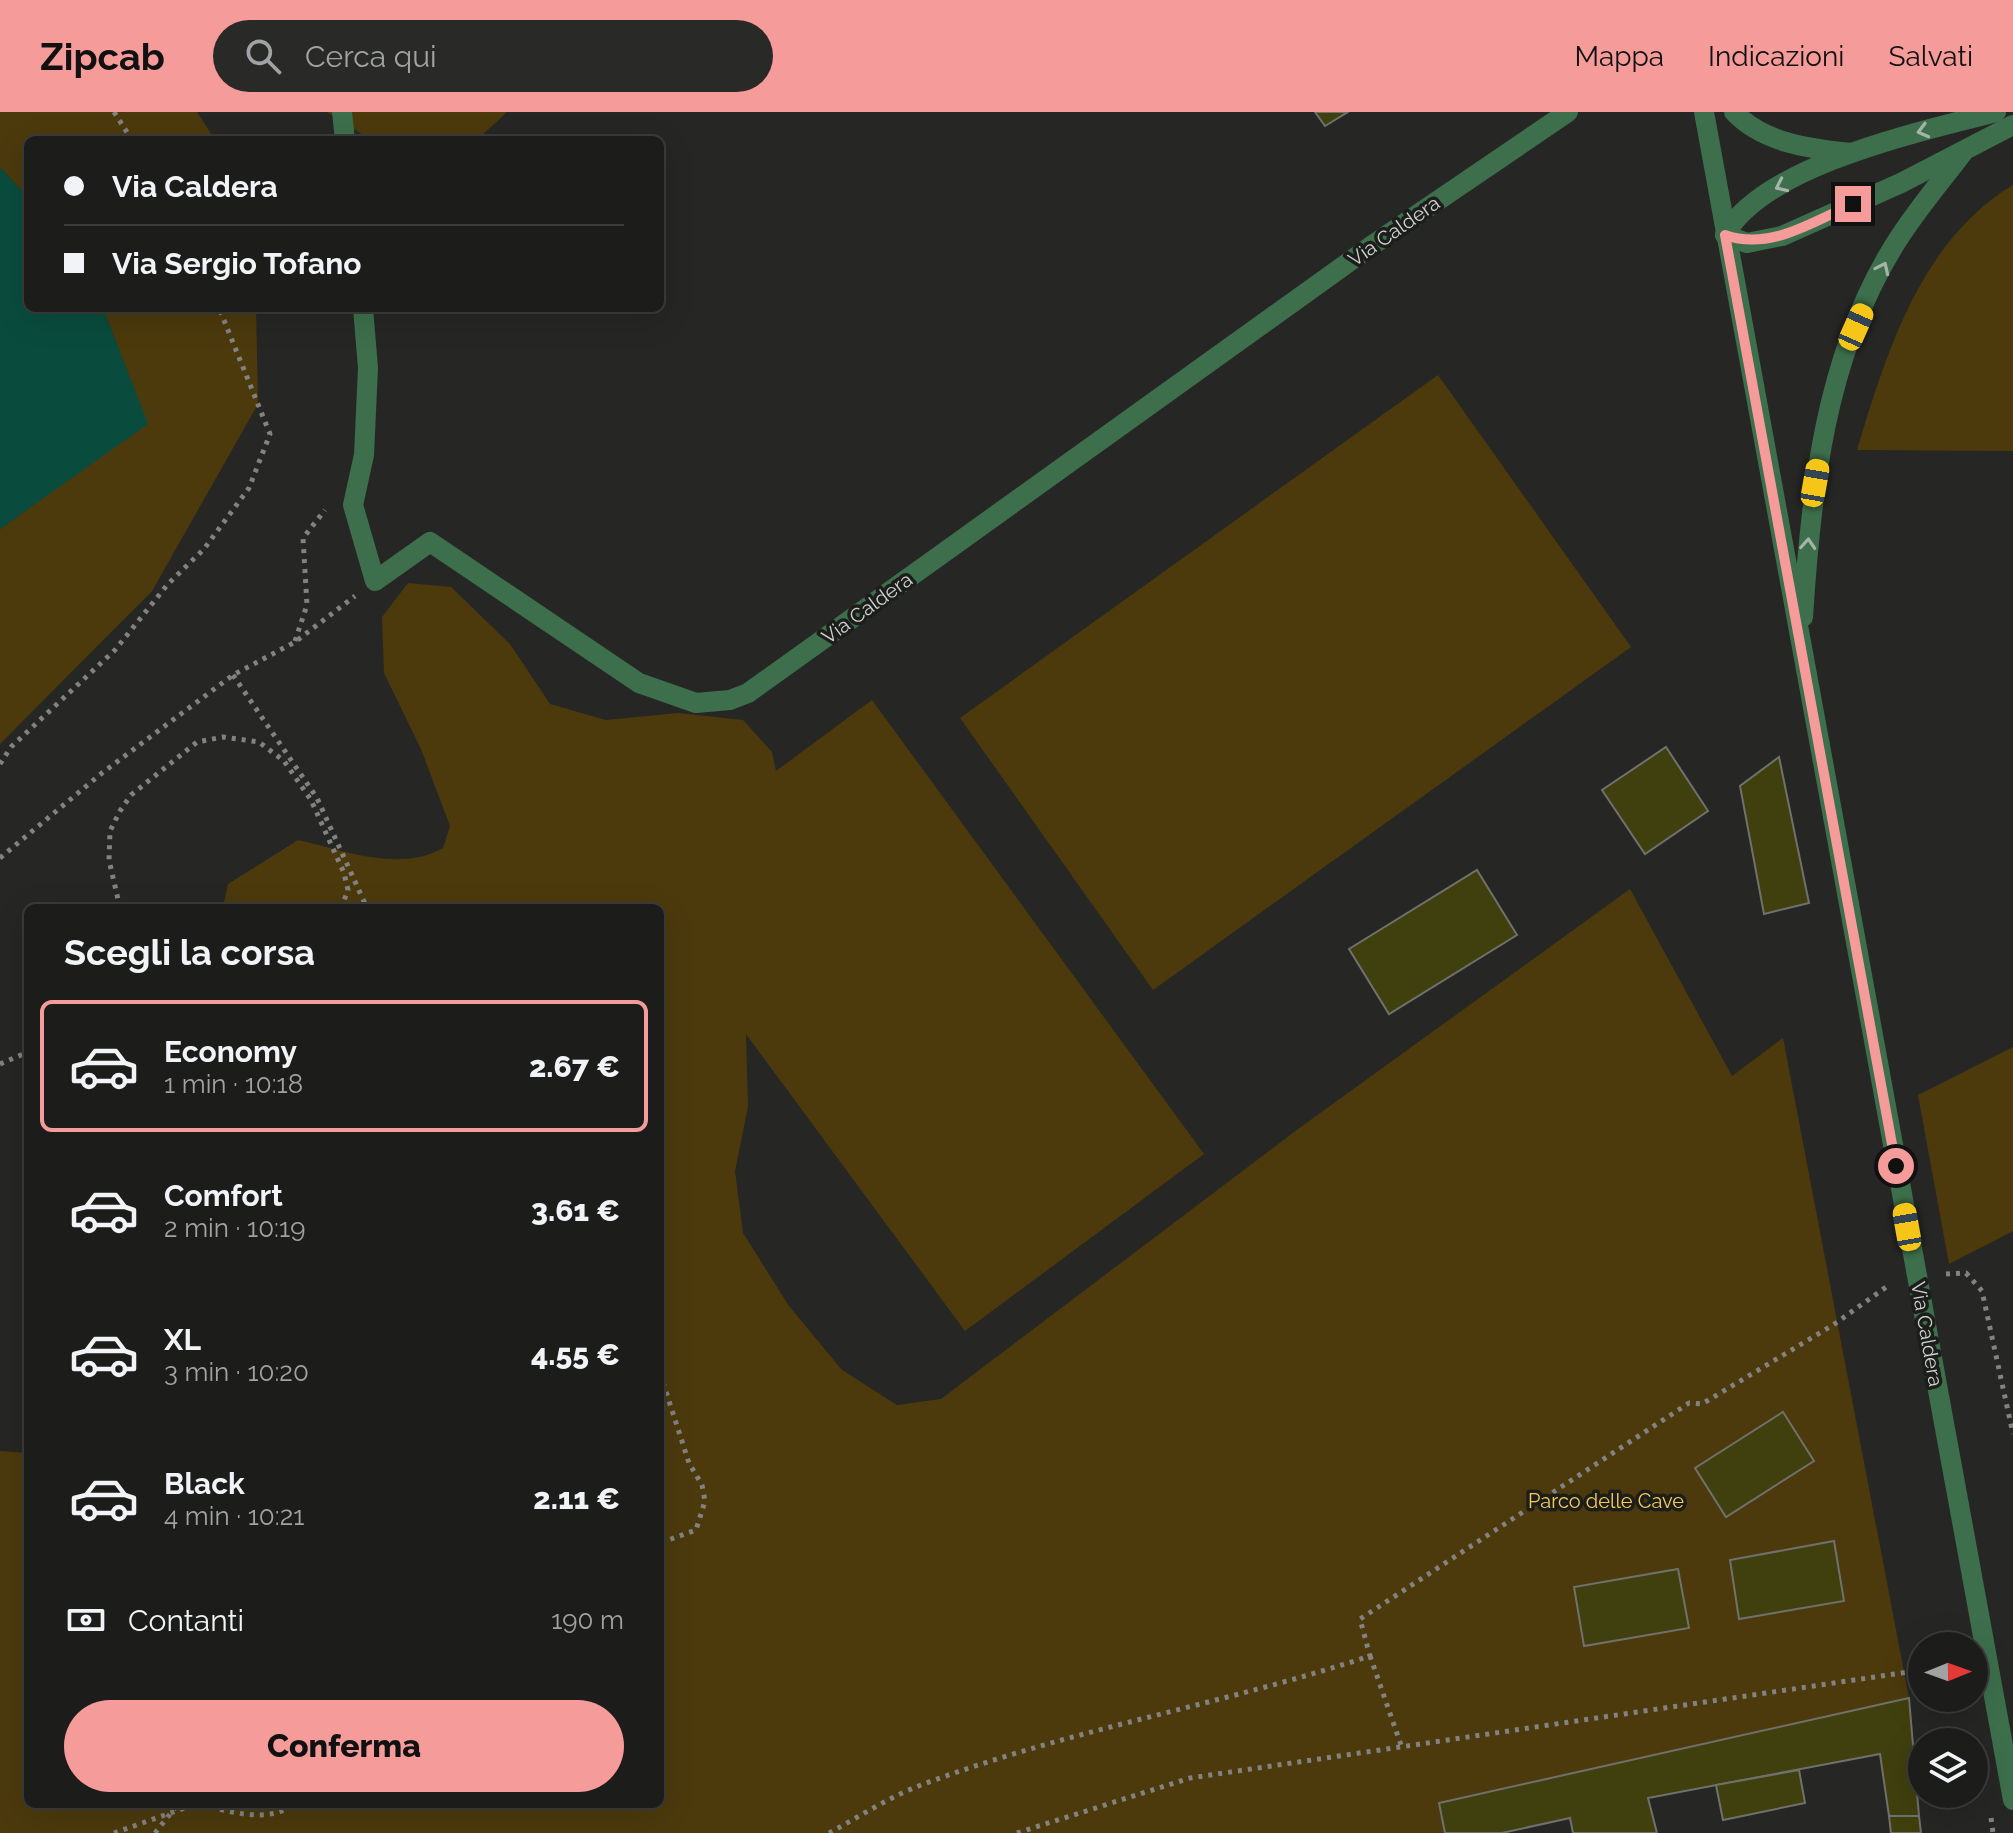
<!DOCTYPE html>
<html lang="it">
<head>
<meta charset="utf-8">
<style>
	:root { --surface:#1c1d1b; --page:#292a28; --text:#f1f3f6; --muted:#a0a2a3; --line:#3a3b3a; --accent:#f59b99 }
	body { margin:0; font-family:Raleway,sans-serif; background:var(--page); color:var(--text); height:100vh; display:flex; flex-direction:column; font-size:30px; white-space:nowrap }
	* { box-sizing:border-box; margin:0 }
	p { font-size:26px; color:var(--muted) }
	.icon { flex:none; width:44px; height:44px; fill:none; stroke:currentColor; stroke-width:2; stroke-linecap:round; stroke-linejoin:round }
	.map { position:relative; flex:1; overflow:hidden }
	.drawer { position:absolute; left:24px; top:792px; width:640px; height:904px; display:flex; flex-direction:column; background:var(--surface); border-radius:12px; box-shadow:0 8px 32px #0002,0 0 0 2px var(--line) }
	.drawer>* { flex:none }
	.top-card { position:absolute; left:24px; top:24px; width:640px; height:176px; border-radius:12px; box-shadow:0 8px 32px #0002,0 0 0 2px var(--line); display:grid; align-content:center; height:176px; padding:0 40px; background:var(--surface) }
	.needle { width:52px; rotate:89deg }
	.controls { position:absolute; left:1908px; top:1520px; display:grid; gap:16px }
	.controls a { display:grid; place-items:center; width:80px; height:80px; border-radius:50%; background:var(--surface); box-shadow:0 8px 32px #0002,0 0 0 2px var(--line); font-size:40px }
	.end { position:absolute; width:36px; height:36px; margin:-18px; border:10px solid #f59b99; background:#111; box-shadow:0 0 0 4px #111 }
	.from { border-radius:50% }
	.car { position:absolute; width:24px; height:48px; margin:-24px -12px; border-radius:10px; box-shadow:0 0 6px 2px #0007; background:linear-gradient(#f5c518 24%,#345 0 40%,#f5c518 0 76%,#345 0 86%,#f5c518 0) }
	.top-card b { display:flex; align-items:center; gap:28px; height:76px; font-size:30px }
	.top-card b+b { border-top:2px solid var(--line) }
	.top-card i { width:20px; height:20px; background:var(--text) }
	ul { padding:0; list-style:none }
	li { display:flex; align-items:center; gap:24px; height:132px; margin:0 16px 12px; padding:0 24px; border:4px solid transparent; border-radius:12px }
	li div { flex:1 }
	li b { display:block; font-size:30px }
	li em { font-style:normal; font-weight:800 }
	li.current { border-color:var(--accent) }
	li>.icon { width:72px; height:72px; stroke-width:1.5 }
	h2 { padding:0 40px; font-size:36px; line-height:96px }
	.pay { display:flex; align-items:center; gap:20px; height:88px; padding:0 40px; font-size:30px }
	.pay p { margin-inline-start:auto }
	.button { display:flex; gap:16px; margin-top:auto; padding:16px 40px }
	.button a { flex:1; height:92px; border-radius:48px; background:var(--accent); color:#111; font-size:32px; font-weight:800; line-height:92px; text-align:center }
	header { display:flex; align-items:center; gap:48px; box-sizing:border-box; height:112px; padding:0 40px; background:var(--accent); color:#111 }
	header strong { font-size:38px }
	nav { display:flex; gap:44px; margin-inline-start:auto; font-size:28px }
	.search { width:560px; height:72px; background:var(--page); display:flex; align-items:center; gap:20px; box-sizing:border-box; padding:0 28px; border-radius:44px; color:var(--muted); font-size:30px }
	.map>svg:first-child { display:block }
</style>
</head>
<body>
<header>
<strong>Zipcab</strong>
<div class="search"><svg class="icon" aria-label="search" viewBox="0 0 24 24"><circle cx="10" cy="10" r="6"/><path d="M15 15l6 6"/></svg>Cerca qui</div>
<nav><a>Mappa</a><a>Indicazioni</a><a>Salvati</a></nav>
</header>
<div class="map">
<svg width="2013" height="1721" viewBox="0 0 2013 1721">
	<rect width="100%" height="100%" fill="#262724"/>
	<g fill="#4c3a0d">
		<path d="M0 0H197L215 28H28V86L0 55Z"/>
		<path d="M327 0H507L477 28H371Z"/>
		<path d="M2013 73V339L1857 338C1886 241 1921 128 2013 73Z"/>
		<path d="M103 196H256L258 292 152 479 0 632V417L147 311Z"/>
		<path d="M1438 263 1631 535 1153 878 960 606Z"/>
		<path d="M408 471 451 475 510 532 550 592 606 608 678 601 743 608 772 640 776 659 872 588 1204 1042 965 1219 746 922 748 995 735 1059 743 1121 789 1194 842 1258 897 1293 941 1287 1294 1020 1630 777 1732 964 1783 926 1909 1586 1439 1691 1445 1721H0V1339L28 1341V1692H660V796H223L228 772 298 728C343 738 400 761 443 736L450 714 421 637 384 561 382 505Z"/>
		<path d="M2013 935V1119L1949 1152 1918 983Z"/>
	</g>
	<path fill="#094c3e" d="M0 55 28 86V196H103L148 312 0 417Z"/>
	<g fill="#403f0e" stroke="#70706c" stroke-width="2">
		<path d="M1315 0H1348L1325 14Z"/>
		<path d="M1666 635 1708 699 1645 742 1602 678Z"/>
		<path d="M1779 645 1809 791 1764 802 1740 674Z"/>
		<path d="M1477 758 1517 823 1389 902 1349 837Z"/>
		<path d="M1783 1300 1814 1349 1726 1405 1695 1356Z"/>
		<path d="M1834 1429 1844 1489 1739 1507 1730 1448Z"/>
		<path d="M1678 1457 1689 1516 1584 1534 1574 1475Z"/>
		<path d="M1909 1586 1919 1704H1889L1880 1642 1648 1686 1657 1721H1573L1570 1706 1502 1721H1445L1439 1691Z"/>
		<path d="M1799 1658 1805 1691 1723 1708 1716 1673Z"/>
		<path d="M1889 1704H1919L1921 1721H1891Z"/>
	</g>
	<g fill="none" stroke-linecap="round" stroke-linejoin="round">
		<g stroke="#828381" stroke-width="5" stroke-dasharray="4 6" stroke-linecap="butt">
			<path d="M114 0 132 28"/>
			<path d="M295 529 307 493 303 426 325 398"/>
			<path d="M233 563 317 686 367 796"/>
			<path d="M0 652 11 635 115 538 168 472 204 437 249 376 270 322 219 196"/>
			<path d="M0 746 102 661 233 563 295 530 355 484"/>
			<path d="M120 796 109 748 110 719 120 699 131 683 197 630 223 625 259 630 284 649 311 688 344 761 348 778 342 794 336 796"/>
			<path d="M284 796 298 792 313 796"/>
			<path d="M0 952 28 940"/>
			<path d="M1946 1162 1966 1161 1982 1179 2013 1322"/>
			<path d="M660 1261 689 1351 702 1373 705 1389 696 1418 660 1431"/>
			<path d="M1370 1544 1401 1633"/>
			<path d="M201 1692C230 1700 268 1712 295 1692"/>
			<path d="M1991 1706 1993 1721"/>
			<path d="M114 1721 196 1692"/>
			<path d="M155 1721 178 1692"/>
			<path d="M829 1721C859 1705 889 1685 921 1673 1067 1618 1221 1593 1370 1544L1360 1507 1689 1291 1702 1292 1833 1213 1889 1173"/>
			<path d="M1017 1721 1190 1666 1922 1558"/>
		</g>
		<g stroke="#3d6f4c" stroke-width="20">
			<path d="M342 0 345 28"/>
			<path d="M1704 0 2013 1688"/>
			<path d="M1734 0C1763 31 1811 37 1851 41"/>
			<path d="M1725 123 1747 131 1782 124 1901 71 2013 13"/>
			<path d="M1725 123C1763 53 1923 19 1996 0"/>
			<path d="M363 196 368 256 364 343 353 393 375 469 430 430 639 571 696 591 730 588 748 581 1374 132 1568 0"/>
			<path d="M1803 505C1811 379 1825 247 1892 137 1912 103 1940 71 1964 39"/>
		</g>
	</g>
	<defs><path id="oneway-chevron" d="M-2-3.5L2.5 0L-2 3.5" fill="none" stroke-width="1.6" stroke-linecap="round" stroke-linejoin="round" transform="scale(2)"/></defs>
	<g stroke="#a5b4a8">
		<use href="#oneway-chevron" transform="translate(1923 19) rotate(165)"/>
		<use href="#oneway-chevron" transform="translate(1781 74) rotate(155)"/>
		<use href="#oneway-chevron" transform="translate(1883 156) rotate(-65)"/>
		<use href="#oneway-chevron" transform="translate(1808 432) rotate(-86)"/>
	</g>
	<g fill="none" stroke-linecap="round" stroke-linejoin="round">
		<path stroke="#f59b99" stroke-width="10" d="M1853 92C1812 110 1770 139 1725 123L1896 1054"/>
	</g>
	<g text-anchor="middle" stroke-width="7" stroke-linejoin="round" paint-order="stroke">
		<g font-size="20" fill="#d1d2d0" stroke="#1c1e1b">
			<text transform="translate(1394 119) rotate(-35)" y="7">Via Caldera</text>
			<text transform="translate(867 496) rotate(-36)" y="7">Via Caldera</text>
			<text transform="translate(1927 1222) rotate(80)" y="7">Via Caldera</text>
		</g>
		<g font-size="20" fill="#faca55" stroke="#1c1e1b">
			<text x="1606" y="1396">Parco delle Cave</text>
		</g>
	</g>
</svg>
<div class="controls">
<a><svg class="needle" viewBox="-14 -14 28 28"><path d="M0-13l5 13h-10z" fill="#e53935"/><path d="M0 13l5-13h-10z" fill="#a0a2a3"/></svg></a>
<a><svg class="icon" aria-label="layers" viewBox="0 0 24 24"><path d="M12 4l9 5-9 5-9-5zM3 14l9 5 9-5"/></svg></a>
</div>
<i class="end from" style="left:1896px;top:1054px"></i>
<i class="end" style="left:1853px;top:92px"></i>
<i class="car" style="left:1856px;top:215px;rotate:24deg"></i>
<i class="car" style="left:1815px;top:371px;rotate:10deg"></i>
<i class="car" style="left:1907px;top:1115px;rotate:350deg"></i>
<div class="top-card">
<b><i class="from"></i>Via Caldera</b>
<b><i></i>Via Sergio Tofano</b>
</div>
<section class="drawer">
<h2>Scegli la corsa</h2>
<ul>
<li class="current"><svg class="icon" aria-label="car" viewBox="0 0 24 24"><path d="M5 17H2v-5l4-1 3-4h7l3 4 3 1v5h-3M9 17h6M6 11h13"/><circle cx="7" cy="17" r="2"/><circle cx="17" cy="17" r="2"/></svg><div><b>Economy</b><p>1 min · 10:18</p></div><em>2.67 €</em></li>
<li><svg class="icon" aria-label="car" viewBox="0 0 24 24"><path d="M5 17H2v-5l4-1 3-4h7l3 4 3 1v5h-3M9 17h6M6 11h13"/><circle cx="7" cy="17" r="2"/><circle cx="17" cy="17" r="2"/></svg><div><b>Comfort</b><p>2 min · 10:19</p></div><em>3.61 €</em></li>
<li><svg class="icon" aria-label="car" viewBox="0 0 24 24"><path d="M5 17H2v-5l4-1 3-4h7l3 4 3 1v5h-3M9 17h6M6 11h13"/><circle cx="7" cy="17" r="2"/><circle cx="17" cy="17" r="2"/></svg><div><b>XL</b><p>3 min · 10:20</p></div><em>4.55 €</em></li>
<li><svg class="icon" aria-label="car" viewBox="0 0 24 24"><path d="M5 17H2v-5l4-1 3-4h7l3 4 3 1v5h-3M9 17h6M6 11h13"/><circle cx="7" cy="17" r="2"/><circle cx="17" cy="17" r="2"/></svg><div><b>Black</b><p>4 min · 10:21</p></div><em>2.11 €</em></li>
</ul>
<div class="pay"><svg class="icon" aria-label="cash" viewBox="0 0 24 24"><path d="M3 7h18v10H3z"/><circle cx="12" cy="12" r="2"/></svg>Contanti<p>190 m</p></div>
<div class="button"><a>Conferma</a></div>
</section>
</div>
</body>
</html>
